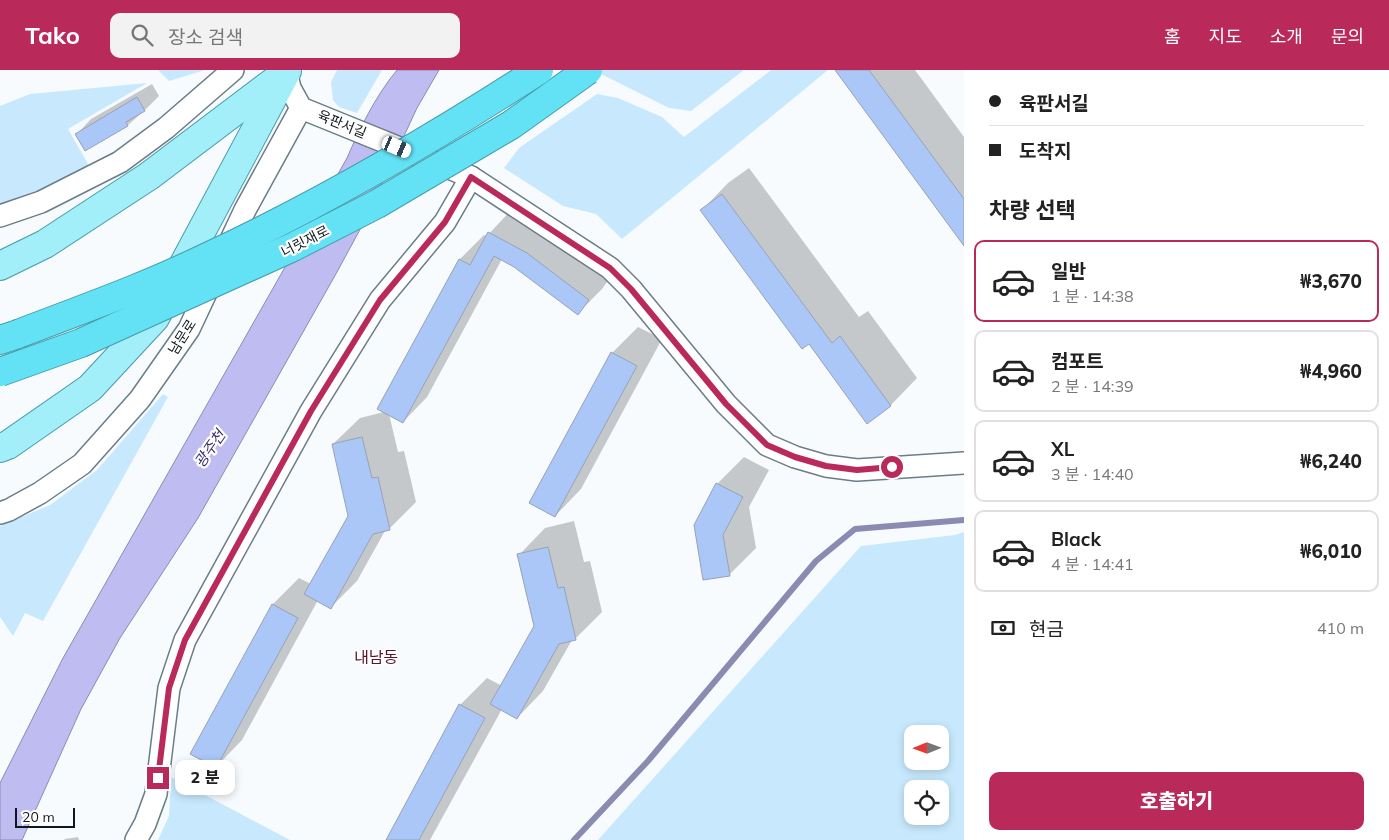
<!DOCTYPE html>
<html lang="ko">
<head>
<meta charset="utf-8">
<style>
	:root { --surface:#fff; --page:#f2f2f2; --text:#222; --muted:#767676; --line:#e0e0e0; --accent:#b92a5a }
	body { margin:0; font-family:Mulish,"Noto Sans KR",sans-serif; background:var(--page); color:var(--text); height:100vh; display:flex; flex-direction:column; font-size:19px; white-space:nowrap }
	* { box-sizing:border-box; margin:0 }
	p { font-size:16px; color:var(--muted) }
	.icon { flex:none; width:28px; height:28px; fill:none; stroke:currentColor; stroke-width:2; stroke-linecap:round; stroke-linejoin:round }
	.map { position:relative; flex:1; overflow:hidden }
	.drawer { display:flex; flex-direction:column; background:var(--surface); width:425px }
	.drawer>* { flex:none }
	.banner { display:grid; align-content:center; height:110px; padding:0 25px; background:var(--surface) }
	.needle { width:32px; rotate:269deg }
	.buttons { position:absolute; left:904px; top:655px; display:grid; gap:10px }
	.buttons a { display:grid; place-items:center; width:45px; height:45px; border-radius:10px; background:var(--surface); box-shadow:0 2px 8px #0003; font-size:25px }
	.scale { position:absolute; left:15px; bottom:12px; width:60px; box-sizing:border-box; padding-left:5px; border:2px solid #11181d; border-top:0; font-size:14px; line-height:18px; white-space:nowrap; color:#11181d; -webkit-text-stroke:4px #fff; paint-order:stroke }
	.end { position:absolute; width:22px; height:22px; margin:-11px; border:6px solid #b92a5a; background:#fff; box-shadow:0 0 0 2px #fff }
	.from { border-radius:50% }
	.bubble { position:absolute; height:35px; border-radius:10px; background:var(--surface); box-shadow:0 2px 8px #0003; font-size:16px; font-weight:800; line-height:35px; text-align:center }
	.car { position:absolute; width:15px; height:30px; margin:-15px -8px; border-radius:6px; box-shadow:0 0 4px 1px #0007; background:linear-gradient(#fff 24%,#345 0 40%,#fff 0 76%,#345 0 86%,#fff 0) }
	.banner b { display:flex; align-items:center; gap:18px; height:48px; font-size:19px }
	.banner b+b { border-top:1px solid var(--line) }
	.banner i { width:12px; height:12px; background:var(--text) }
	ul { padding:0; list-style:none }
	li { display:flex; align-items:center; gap:15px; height:82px; margin:0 10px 8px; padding:0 15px; border:2px solid var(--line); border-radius:10px }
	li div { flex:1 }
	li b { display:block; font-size:19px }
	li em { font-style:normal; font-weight:800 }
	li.active { border-color:var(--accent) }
	li>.icon { width:45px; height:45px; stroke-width:1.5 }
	h2 { padding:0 25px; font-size:22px; line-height:60px }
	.pay { display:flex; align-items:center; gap:12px; height:55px; padding:0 25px; font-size:19px }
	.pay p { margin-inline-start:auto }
	.cta { display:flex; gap:10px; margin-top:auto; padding:10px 25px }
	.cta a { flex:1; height:58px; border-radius:10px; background:var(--accent); color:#fff; font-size:20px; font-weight:800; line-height:58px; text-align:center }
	header { display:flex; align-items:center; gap:30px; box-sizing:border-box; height:70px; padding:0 25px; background:var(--accent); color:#fff }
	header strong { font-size:24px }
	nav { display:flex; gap:28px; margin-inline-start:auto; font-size:18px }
	.search { width:350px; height:45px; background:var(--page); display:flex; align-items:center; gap:12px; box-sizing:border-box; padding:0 18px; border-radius:10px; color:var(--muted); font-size:19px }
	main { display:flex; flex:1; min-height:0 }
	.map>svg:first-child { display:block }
</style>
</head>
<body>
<header>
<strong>Tako</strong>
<div class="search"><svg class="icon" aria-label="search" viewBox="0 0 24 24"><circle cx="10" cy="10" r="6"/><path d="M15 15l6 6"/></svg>장소 검색</div>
<nav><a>홈</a><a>지도</a><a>소개</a><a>문의</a></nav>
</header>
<main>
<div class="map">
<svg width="964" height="770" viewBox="0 0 964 770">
	<rect width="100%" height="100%" fill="#f7fbfe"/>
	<g fill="#c8e9fd" fill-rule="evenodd">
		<path d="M158 0H205L169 11Z"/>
		<path d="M337 0H382L357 43 339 37 333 30 331 12Z"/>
		<path d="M602 0H744L691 41 669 38 599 3Z"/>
		<path d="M771 0H828L622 169 596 144 563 136 504 98 519 78 597 24 618 28 662 47 684 67Z"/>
		<path d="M147 13 68 59 91 99 0 137V36L30 24Z"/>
		<path d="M163 324 168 327 43 551 25 543 13 566 0 547V456L50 435 97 400Z"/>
		<path d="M964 462V770H598L861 476 955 465ZM912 664H940V691H912ZM912 719H940V746H912Z"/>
		<path d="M171 707 290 770H158L169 746Z"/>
	</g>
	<path fill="#bfbcf1" stroke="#8b8bb1" d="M397 0H439L417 38 363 154 337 202 198 448 120 568 81 639 22 770H0V713L63 588 347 88C361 56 375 27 397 0Z"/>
	<g fill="#0003">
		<path d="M842 0H915L964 67V175Z"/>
		<path d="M152 14 159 26 145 40 128 55 86 79 77 64 91 49Z"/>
		<path d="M749 98 859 247 868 241 917 308 891 335 867 352 809 272 702 140 728 113Z"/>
		<path d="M513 138 612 205 602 219 577 244 515 196 502 189 427 327 403 352 389 344 398 382 404 381 416 432 389 459H386L357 511 331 537 318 530 242 670 216 697 273 534 299 508 311 514 350 446 333 374 360 348 384 342 379 339 460 189 484 165 487 166Z"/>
		<path d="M638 257 662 269 581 419 555 446 612 283Z"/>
		<path d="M744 387 769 400 749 437 756 478 729 505 696 455 717 414Z"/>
		<path d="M574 451 584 492 590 491 602 542 575 569 572 570 543 621 517 648 502 639 430 770H387L460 635 487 608 502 616 536 556 519 485 545 458Z"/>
		<path d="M78 767 79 770H64L65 769Z"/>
	</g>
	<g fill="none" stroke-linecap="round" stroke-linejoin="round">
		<path stroke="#8b8bb1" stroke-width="6" d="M574 770 648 691 816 491 855 459 964 450"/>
	</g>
	<g fill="#abc7f7" stroke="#97a2b3">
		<path d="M835 0H869L964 129V176Z"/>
		<path d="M137 27 145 41 126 52 128 56 85 81 75 64Z"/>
		<path d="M722 124 832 273 840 266 891 336 867 354 809 274 802 279 700 140Z"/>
		<path d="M488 162 527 183 589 230 578 245 514 197 494 186 403 353 377 339 459 189 470 195Z"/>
		<path d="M611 282 637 296 555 447 529 433Z"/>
		<path d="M362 367 372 408 378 407 390 460 373 464 331 539 304 524 348 446 332 374Z"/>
		<path d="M716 413 743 427 723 465 730 506 703 510 694 455Z"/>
		<path d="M548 477 558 518 564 517 576 570 559 574 517 649 490 634 534 556 517 484Z"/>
		<path d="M272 534 298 548 216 698 190 684Z"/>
		<path d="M459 634 485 648 419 770H386Z"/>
	</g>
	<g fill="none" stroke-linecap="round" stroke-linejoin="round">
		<defs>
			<g id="street">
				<path d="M286 0 290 18 301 38 471 107 610 198 631 219 726 334 767 375 795 387 826 396 857 400 964 393"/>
				<path d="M0 146 41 132 120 92 166 58 233 0"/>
				<path d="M0 443 9 440 40 423 82 394 140 329 189 259 245 140 301 38"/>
				<path d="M136 770 145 754 156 724 169 618 185 570 311 341 380 230 445 152 471 107"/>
			</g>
			<g id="primary">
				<path d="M0 196 45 174 149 106 280 7"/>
				<path d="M0 378 8 375 90 318 155 248 287 1"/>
			</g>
			<path id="highway" d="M0 270 18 264"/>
		</defs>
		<use href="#street" stroke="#6a7d88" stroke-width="24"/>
		<use href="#primary" stroke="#479ba9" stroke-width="30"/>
		<use href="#highway" stroke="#479ba9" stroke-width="30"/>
		<use href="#street" stroke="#fff" stroke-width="21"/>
		<use href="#primary" stroke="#a2eef9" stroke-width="28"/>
		<use href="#highway" stroke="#64e2f5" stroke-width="28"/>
		<defs>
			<g id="highway-bridge">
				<path d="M18 264C80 240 143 218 203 189 320 135 431 70 539 0"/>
				<path d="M0 302 81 273 293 177 377 134 511 55 588 0"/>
			</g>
		</defs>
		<use href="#highway-bridge" stroke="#479ba9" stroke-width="30" stroke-linecap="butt"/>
		<use href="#highway-bridge" stroke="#64e2f5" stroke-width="28"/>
	</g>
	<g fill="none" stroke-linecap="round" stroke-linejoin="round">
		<path stroke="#b92a5a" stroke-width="6" d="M158 708 169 618 185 570 311 341 380 230 445 152 471 107 610 198 631 219 726 334 767 375 795 387 826 396 857 400 892 397"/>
	</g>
	<g text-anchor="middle" stroke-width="4.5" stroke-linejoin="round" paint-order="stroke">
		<g font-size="14" fill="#11181d" stroke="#fff">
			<text transform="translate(342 54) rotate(22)" y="5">육판서길</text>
			<text transform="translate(305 171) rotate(-27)" y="5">너릿재로</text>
			<text transform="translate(182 267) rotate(-58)" y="5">남문로</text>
		</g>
		<g font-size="15" font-style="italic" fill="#3a2f6e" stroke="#fff">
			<text transform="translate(210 379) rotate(-55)" y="5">광주천</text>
		</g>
		<g font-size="16" fill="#59152a" stroke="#fff">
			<text x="376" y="593">내남동</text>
		</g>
	</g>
</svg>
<div class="buttons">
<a><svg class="needle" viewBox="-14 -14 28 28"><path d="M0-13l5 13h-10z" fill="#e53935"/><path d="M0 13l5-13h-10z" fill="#767676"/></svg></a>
<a><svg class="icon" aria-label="locate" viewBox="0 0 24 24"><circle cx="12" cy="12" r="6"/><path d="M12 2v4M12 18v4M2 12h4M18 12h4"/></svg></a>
</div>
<div class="scale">20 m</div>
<i class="end from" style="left:892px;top:397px"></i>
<i class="end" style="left:158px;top:708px"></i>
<div class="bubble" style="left:175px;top:690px;width:60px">2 분</div>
<i class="car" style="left:397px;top:77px;rotate:113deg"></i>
</div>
<section class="drawer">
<div class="banner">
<b><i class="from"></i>육판서길</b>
<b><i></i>도착지</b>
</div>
<h2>차량 선택</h2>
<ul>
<li class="active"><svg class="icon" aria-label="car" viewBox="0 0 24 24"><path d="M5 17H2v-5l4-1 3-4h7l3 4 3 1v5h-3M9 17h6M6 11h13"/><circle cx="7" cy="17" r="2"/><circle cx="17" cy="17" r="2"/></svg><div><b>일반</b><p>1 분 · 14:38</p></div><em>₩3,670</em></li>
<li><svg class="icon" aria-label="car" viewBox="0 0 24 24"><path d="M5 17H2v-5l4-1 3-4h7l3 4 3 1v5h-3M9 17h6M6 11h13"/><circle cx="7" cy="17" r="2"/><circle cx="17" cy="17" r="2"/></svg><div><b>컴포트</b><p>2 분 · 14:39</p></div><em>₩4,960</em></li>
<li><svg class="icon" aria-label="car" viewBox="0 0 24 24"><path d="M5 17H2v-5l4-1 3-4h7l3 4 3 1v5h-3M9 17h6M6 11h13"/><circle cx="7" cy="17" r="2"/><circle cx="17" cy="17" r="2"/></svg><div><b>XL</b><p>3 분 · 14:40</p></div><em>₩6,240</em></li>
<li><svg class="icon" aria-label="car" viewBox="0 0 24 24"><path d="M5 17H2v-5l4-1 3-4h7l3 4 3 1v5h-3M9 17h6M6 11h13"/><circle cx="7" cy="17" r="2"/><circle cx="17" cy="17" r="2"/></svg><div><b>Black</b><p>4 분 · 14:41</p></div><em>₩6,010</em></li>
</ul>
<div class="pay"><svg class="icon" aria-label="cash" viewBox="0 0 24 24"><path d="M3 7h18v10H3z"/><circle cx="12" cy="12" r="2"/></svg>현금<p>410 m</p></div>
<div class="cta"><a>호출하기</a></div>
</section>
</main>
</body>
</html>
